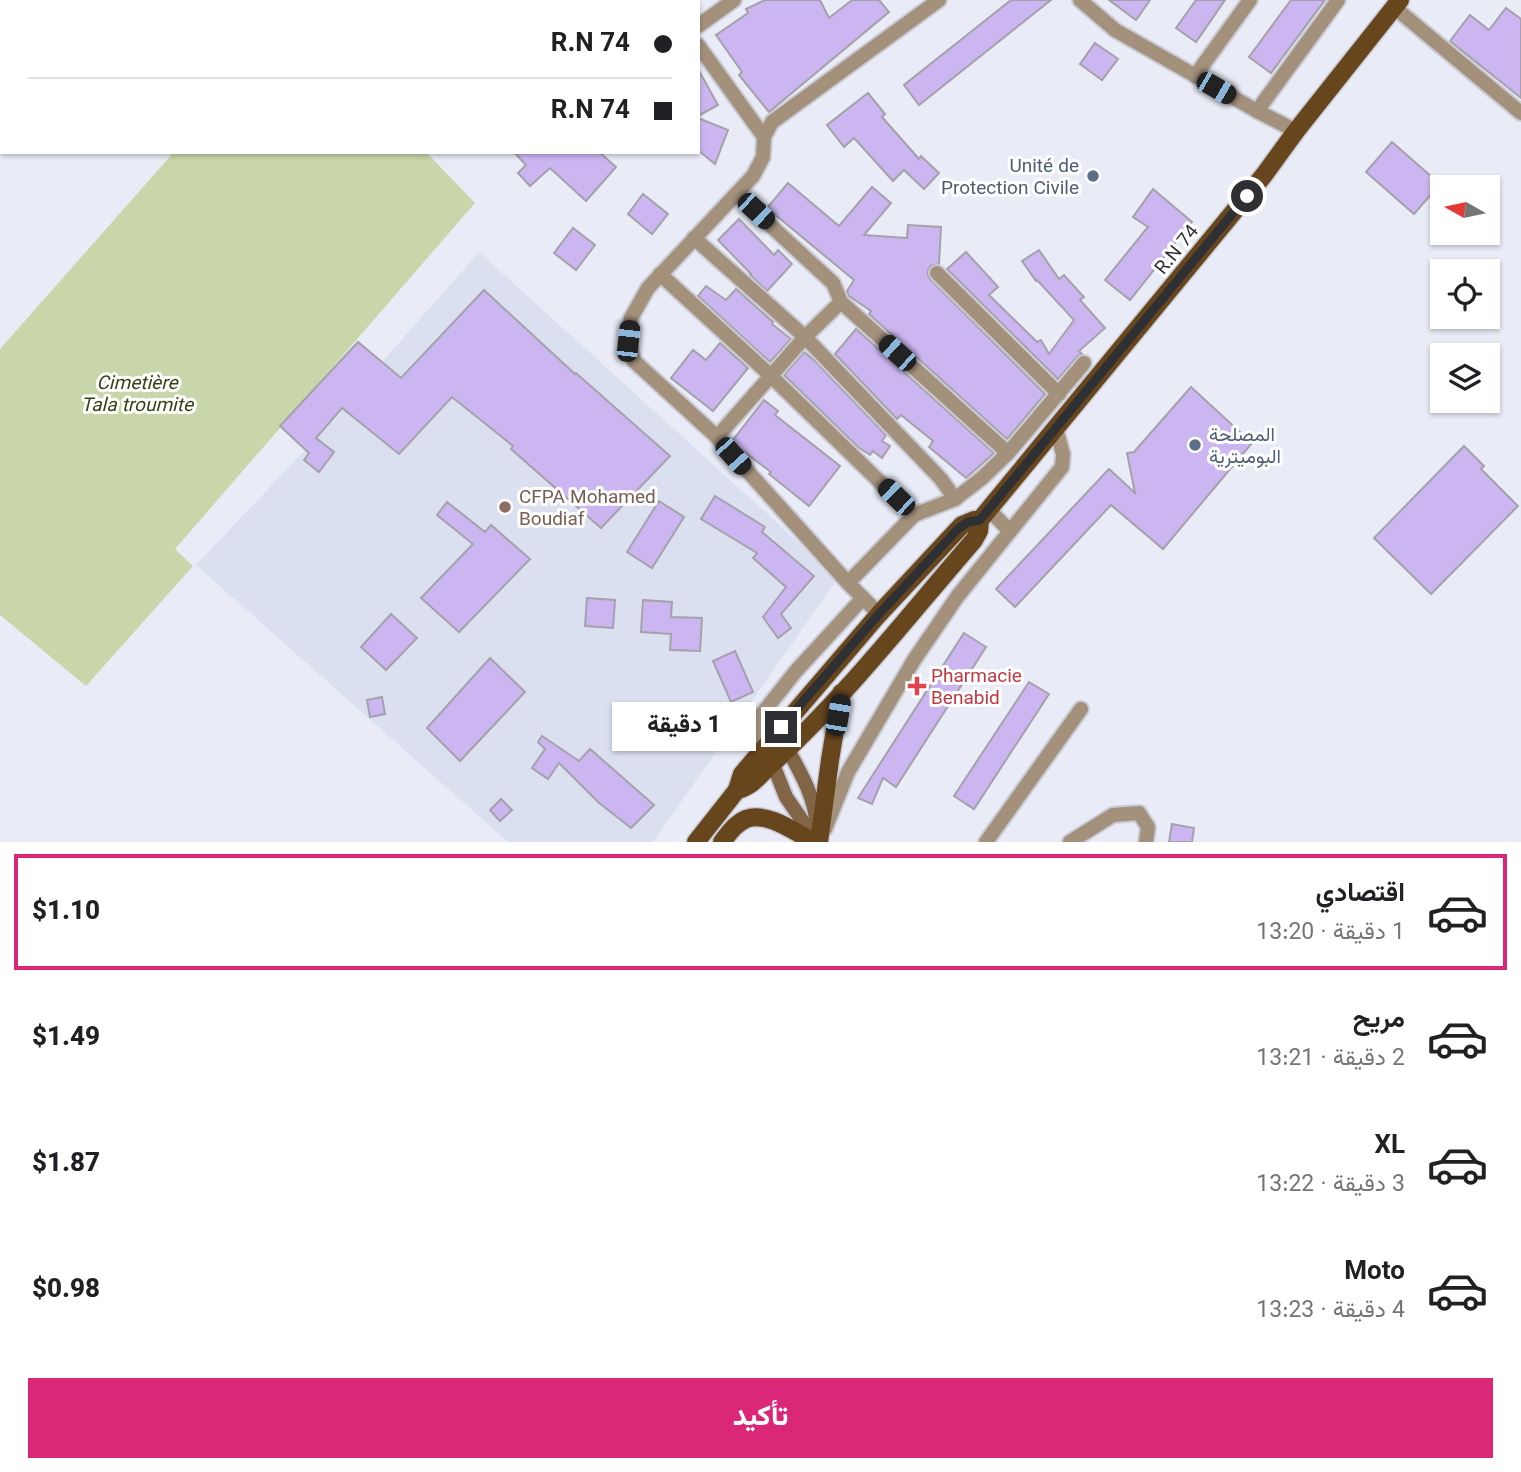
<!DOCTYPE html>
<html lang="ar">
<head>
<meta charset="utf-8">
<style>
	:root { --surface:#fff; --page:#f6f6f6; --text:#202124; --muted:#757577; --line:#e0e0e0; --accent:#db2777 }
	body { margin:0; font-family:Georgia,Vazirmatn,serif; background:var(--page); color:var(--text); direction:rtl; height:100vh; display:flex; flex-direction:column; font-size:26px; white-space:nowrap }
	* { box-sizing:border-box; margin:0 }
	p { font-size:23px; color:var(--muted) }
	.icon { flex:none; width:38px; height:38px; fill:none; stroke:currentColor; stroke-width:2; stroke-linecap:round; stroke-linejoin:round }
	.map { position:relative; height:842px; overflow:hidden; direction:ltr }
	.sheet { display:flex; flex-direction:column; background:var(--surface); flex:1 }
	.sheet>* { flex:none }
	.hud { position:absolute; left:0px; top:0px; width:700px; height:154px; box-shadow:0 2px 5px #0004; direction:rtl; display:grid; align-content:center; height:154px; padding:0 28px; background:var(--surface) }
	.needle { width:46px; rotate:279deg }
	.fabs { position:absolute; left:1430px; top:175px; display:grid; gap:14px }
	.fabs a { display:grid; place-items:center; width:70px; height:70px; border-radius:0px; background:var(--surface); box-shadow:0 2px 5px #0004; font-size:35px }
	.end { position:absolute; width:32px; height:32px; margin:-16px; border:9px solid #2f3034; background:#fff; box-shadow:0 0 0 4px #fff }
	.from { border-radius:50% }
	.bubble { position:absolute; height:49px; border-radius:0px; background:var(--surface); box-shadow:0 2px 5px #0004; font-size:23px; font-weight:800; line-height:49px; text-align:center; direction:rtl }
	.car { position:absolute; width:21px; height:42px; margin:-21px -10px; border-radius:9px; box-shadow:0 0 5px 2px #0007; background:linear-gradient(#222 24%,#8ab4d8 0 40%,#222 0 76%,#8ab4d8 0 86%,#222 0) }
	.hud b { display:flex; align-items:center; gap:24px; height:66px; font-size:26px }
	.hud b+b { border-top:2px solid var(--line) }
	.hud i { width:18px; height:18px; background:var(--text) }
	ul { padding:12px 0 0; list-style:none }
	li { display:flex; align-items:center; gap:21px; height:116px; margin:0 14px 10px; padding:0 14px; border:4px solid transparent; border-radius:0px }
	li div { flex:1 }
	li b { display:block; font-size:26px }
	li em { font-style:normal; font-weight:800 }
	li.selected { border-color:var(--accent) }
	li>.icon { width:63px; height:63px; stroke-width:1.5 }
	.button { display:flex; gap:14px; margin-top:auto; padding:14px 28px }
	.button a { flex:1; height:80px; border-radius:0px; background:var(--accent); color:#fff; font-size:28px; font-weight:800; line-height:80px; text-align:center }
	.map>svg:first-child { display:block }
</style>
</head>
<body>
<div class="map">
<svg width="1521" height="842" viewBox="0 0 1521 842">
	<rect width="100%" height="100%" fill="#e9ecf7"/>
	<path fill="#dbe0f1" d="M479 252 838 578 653 842H508L196 565 305 450 280 426 358 342 382 362Z"/>
	<path fill="#c8d6aa" d="M174 152H426L475 203 175 549 193 566 86 686 0 615V349Z"/>
	<g fill="#ccb6f1" stroke="#a4a1aa" stroke-width="2">
		<path d="M765 0H820L829 18 852 0H879L889 12 769 112 739 75 742 72 716 35 748 13 746 9Z"/>
		<path d="M1011 0H1051L919 105 904 85Z"/>
		<path d="M1109 0H1150L1136 20Z"/>
		<path d="M1196 0H1225L1196 42 1176 28Z"/>
		<path d="M1291 0H1325L1271 73 1249 57Z"/>
		<path d="M1506 8 1521 19V98L1450 41 1470 15 1489 30Z"/>
		<path d="M1095 43 1118 59 1102 80 1080 64Z"/>
		<path d="M698 69 718 105 698 116Z"/>
		<path d="M868 93 885 114 882 117 919 159 921 156 939 173 924 189 904 170 893 181 854 138 844 147 827 125Z"/>
		<path d="M698 118 728 130 715 164 698 150Z"/>
		<path d="M1392 142 1440 184 1414 214 1366 172Z"/>
		<path d="M514 152H599L616 167 586 201 550 168 530 186 518 173 526 165Z"/>
		<path d="M788 183 839 226 872 187 891 203 864 235 907 238 908 225 941 227 939 264 931 266 928 270V275L930 279 1045 394 1007 439 869 314 871 311 849 296 847 291 854 280 767 208Z"/>
		<path d="M1153 189 1192 222 1130 300 1105 280 1148 227 1133 217Z"/>
		<path d="M643 194 668 214 652 234 628 214Z"/>
		<path d="M739 219 774 255 778 250 792 264 767 291 750 275 751 274 718 240Z"/>
		<path d="M573 228 595 245 576 270 554 253Z"/>
		<path d="M1039 250 1059 279 1064 275 1084 297 1080 300 1105 328 1079 351 1082 354 1077 357 1058 379 947 269 966 252 998 287 989 295 1037 342 1041 340 1049 354 1074 320 1037 280 1036 281 1022 261Z"/>
		<path d="M706 286 726 300 736 289 773 322 772 324 791 339 770 362 698 296Z"/>
		<path d="M484 290 575 374 576 373 670 456 601 528 511 449 513 446 452 397 399 454 342 408 316 438 334 452 319 472 304 460 309 453 280 426 358 342 401 378Z"/>
		<path d="M856 329 994 453 966 478 929 447 933 441 901 415 897 419 835 354Z"/>
		<path d="M720 343 748 368 713 411 671 378 693 350 706 360Z"/>
		<path d="M804 352 815 361 886 435 882 441 890 446 882 458 873 451 870 455 858 447 784 375Z"/>
		<path d="M1191 387 1252 443 1163 549 1111 505 1015 607 996 589 1109 469 1135 493 1127 453 1134 452Z"/>
		<path d="M764 400 778 411 775 415 840 466 809 506 769 474 771 472 739 448 733 440Z"/>
		<path d="M1464 446 1484 466 1481 469 1518 506 1431 594 1374 538Z"/>
		<path d="M715 496 765 527 762 532 814 576 781 614 791 628 778 638 763 617 786 587 753 558 757 553 701 519Z"/>
		<path d="M659 501 684 517 652 568 627 552Z"/>
		<path d="M447 502 485 532 491 525 530 559 459 632 421 598 473 544 437 515Z"/>
		<path d="M587 598 615 600 613 628 585 626Z"/>
		<path d="M643 600 672 602 671 617 702 618 700 651 670 650 671 634 641 632Z"/>
		<path d="M391 614 417 638 386 670 361 647Z"/>
		<path d="M964 633 986 647 896 787 883 778 872 804 858 798Z"/>
		<path d="M735 651 753 692 731 702 713 661Z"/>
		<path d="M490 658 525 692 460 761 427 728Z"/>
		<path d="M1029 682 1049 694 974 809 954 796Z"/>
		<path d="M382 697 385 714 370 717 367 700Z"/>
		<path d="M542 736 579 761 590 749 654 805 631 828 598 802 559 763 548 779 532 768 545 749 538 742Z"/>
		<path d="M501 799 512 810 500 821 490 810Z"/>
		<path d="M1172 824 1194 828 1192 842H1169Z"/>
	</g>
	<g fill="none" stroke-linecap="round" stroke-linejoin="round">
		<defs>
			<g id="street">
				<path d="M666 0 668 2"/>
				<path d="M1080 0 1115 30 1257 111 1296 131"/>
				<path d="M1394 7 1521 113"/>
				<path d="M698 26 734 0"/>
				<path d="M698 45 764 137"/>
				<path d="M1195 76 1250 0"/>
				<path d="M1257 111 1338 0"/>
				<path d="M736 194 833 283 841 302 1008 453"/>
				<path d="M694 238 805 337 941 479 955 499 914 515 848 583"/>
				<path d="M937 273 1059 394"/>
				<path d="M660 274 771 376 914 515"/>
				<path d="M717 437 805 337 841 302"/>
				<path d="M955 499 982 478 1008 453 1084 363"/>
				<path d="M989 510 1010 531"/>
				<path d="M879 614 848 583 717 437 634 361 628 341 631 318 648 288 753 176 763 157 764 137 772 122 939 0"/>
				<path d="M766 746 758 733V719L796 671 863 598"/>
				<path d="M825 829 848 772 914 660 957 597 1062 467 1063 454 1056 429"/>
				<path d="M986 842 1081 709"/>
				<path d="M1070 842 1113 815 1139 813 1148 827 1146 842"/>
			</g>
			<g id="secondary">
				<path d="M784 743C799 770 815 795 817 827"/>
				<path d="M770 757 786 797 817 842"/>
			</g>
			<g id="primary">
				<path d="M980 520H974L962 525 879 614 742 774 737 790C754 786 761 773 774 762 847 695 909 615 974 540L979 531 980 520 1264 175 1296 131 1400 0"/>
				<path d="M696 842 737 790"/>
				<path d="M722 842C729 833 735 824 746 819 768 811 796 833 814 842"/>
				<path d="M819 842 830 760 841 693"/>
			</g>
		</defs>
		<use href="#street" stroke="#c8cad4" stroke-width="18"/>
		<use href="#secondary" stroke="#c8cad4" stroke-width="18"/>
		<use href="#primary" stroke="#c8cad4" stroke-width="21"/>
		<use href="#street" stroke="#a4917c" stroke-width="14"/>
		<use href="#secondary" stroke="#816546" stroke-width="14"/>
		<use href="#primary" stroke="#67461d" stroke-width="18"/>
	</g>
	<g fill="none" stroke-linecap="round" stroke-linejoin="round">
		<path stroke="#2f3034" stroke-width="9" d="M781 727 879 614 958 529 968 522 980 520 1247 196"/>
	</g>
	<g fill="#5c6f8a" stroke="#fff" stroke-width="2.5">
		<circle cx="1093" cy="176" r="7"/>
		<circle cx="1195" cy="445" r="7"/>
	</g>
	<circle fill="#8d6e63" stroke="#fff" stroke-width="2.5" cx="505" cy="507" r="7"/>
	<path fill="#e0444e" stroke="#fff" stroke-width="2.5" d="M913.5 675.5h7v7h7v7h-7v7h-7v-7h-7v-7h7z"/>
	<g text-anchor="middle" stroke-width="6" stroke-linejoin="round" paint-order="stroke">
		<g font-size="19" fill="#4e5e75" stroke="#fff" text-anchor="end">
			<text x="1079" y="172">Unité de<tspan x="1079" dy="22">Protection Civile</tspan></text>
			<text x="1209" y="441" text-anchor="start">المصلحة<tspan x="1209" dy="22">البوميترية</tspan></text>
		</g>
		<g font-size="19" fill="#2f3034" stroke="#fff">
			<text transform="translate(1176 249) rotate(-51)" y="7">R.N 74</text>
		</g>
		<g font-size="19" font-style="italic" fill="#374214" stroke="#fff">
			<text x="137" y="389">Cimetière<tspan x="137" dy="22">Tala troumite</tspan></text>
		</g>
		<g font-size="19" fill="#785e54" stroke="#fff" text-anchor="start">
			<text x="519" y="503">CFPA Mohamed<tspan x="519" dy="22">Boudiaf</tspan></text>
		</g>
		<g font-size="19" fill="#be3a42" stroke="#fff" text-anchor="start">
			<text x="931" y="682">Pharmacie<tspan x="931" dy="22">Benabid</tspan></text>
		</g>
	</g>
</svg>
<div class="fabs">
<a><svg class="needle" viewBox="-14 -14 28 28"><path d="M0-13l5 13h-10z" fill="#e53935"/><path d="M0 13l5-13h-10z" fill="#757577"/></svg></a>
<a><svg class="icon" aria-label="locate" viewBox="0 0 24 24"><circle cx="12" cy="12" r="6"/><path d="M12 2v4M12 18v4M2 12h4M18 12h4"/></svg></a>
<a><svg class="icon" aria-label="layers" viewBox="0 0 24 24"><path d="M12 4l9 5-9 5-9-5zM3 14l9 5 9-5"/></svg></a>
</div>
<i class="end from" style="left:1247px;top:196px"></i>
<i class="end" style="left:781px;top:727px"></i>
<div class="bubble" style="left:612px;top:702px;width:144px">1 دقيقة</div>
<i class="car" style="left:1216px;top:88px;rotate:120deg"></i>
<i class="car" style="left:756px;top:211px;rotate:133deg"></i>
<i class="car" style="left:628px;top:341px;rotate:6deg"></i>
<i class="car" style="left:897px;top:353px;rotate:312deg"></i>
<i class="car" style="left:733px;top:456px;rotate:138deg"></i>
<i class="car" style="left:896px;top:497px;rotate:314deg"></i>
<i class="car" style="left:838px;top:715px;rotate:10deg"></i>
<div class="hud">
<b><i class="from"></i>R.N 74</b>
<b><i></i>R.N 74</b>
</div>
</div>
<section class="sheet">
<ul>
<li class="selected"><svg class="icon" aria-label="car" viewBox="0 0 24 24"><path d="M5 17H2v-5l4-1 3-4h7l3 4 3 1v5h-3M9 17h6M6 11h13"/><circle cx="7" cy="17" r="2"/><circle cx="17" cy="17" r="2"/></svg><div><b>اقتصادي</b><p>1 دقيقة · 13:20</p></div><em>$1.10</em></li>
<li><svg class="icon" aria-label="car" viewBox="0 0 24 24"><path d="M5 17H2v-5l4-1 3-4h7l3 4 3 1v5h-3M9 17h6M6 11h13"/><circle cx="7" cy="17" r="2"/><circle cx="17" cy="17" r="2"/></svg><div><b>مريح</b><p>2 دقيقة · 13:21</p></div><em>$1.49</em></li>
<li><svg class="icon" aria-label="car" viewBox="0 0 24 24"><path d="M5 17H2v-5l4-1 3-4h7l3 4 3 1v5h-3M9 17h6M6 11h13"/><circle cx="7" cy="17" r="2"/><circle cx="17" cy="17" r="2"/></svg><div><b>XL</b><p>3 دقيقة · 13:22</p></div><em>$1.87</em></li>
<li><svg class="icon" aria-label="car" viewBox="0 0 24 24"><path d="M5 17H2v-5l4-1 3-4h7l3 4 3 1v5h-3M9 17h6M6 11h13"/><circle cx="7" cy="17" r="2"/><circle cx="17" cy="17" r="2"/></svg><div><b>Moto</b><p>4 دقيقة · 13:23</p></div><em>$0.98</em></li>
</ul>
<div class="button"><a>تأكيد</a></div>
</section>
</body>
</html>
